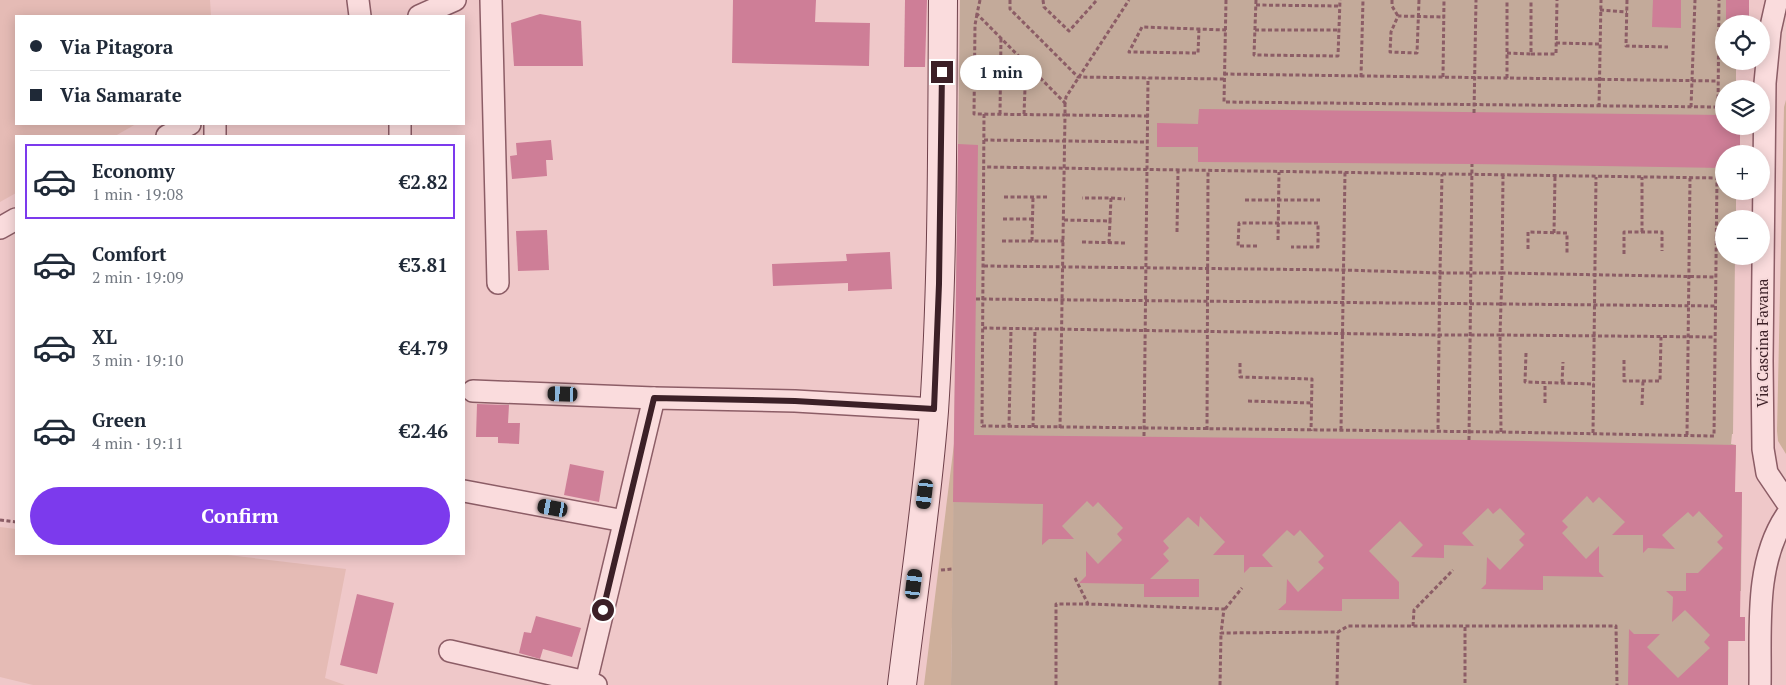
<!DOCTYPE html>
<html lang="en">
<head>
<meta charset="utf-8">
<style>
	:root { --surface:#fff; --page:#f2f2f3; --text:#1f2937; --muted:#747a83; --line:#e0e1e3; --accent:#7c3aed }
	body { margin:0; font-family:"PT Serif",serif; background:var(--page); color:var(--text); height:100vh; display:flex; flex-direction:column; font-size:19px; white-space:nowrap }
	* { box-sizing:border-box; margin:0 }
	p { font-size:16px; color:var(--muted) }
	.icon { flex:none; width:28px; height:28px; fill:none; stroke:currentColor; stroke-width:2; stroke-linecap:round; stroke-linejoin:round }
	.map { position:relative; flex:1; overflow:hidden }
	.panel { position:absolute; left:15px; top:135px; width:450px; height:420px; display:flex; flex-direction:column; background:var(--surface); border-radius:0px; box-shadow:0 2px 12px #0003 }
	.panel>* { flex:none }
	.hud { position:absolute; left:15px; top:15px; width:450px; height:110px; border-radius:0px; box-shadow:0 2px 12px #0003; display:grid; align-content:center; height:110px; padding:0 15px; background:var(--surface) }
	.fabs { position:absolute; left:1715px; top:15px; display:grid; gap:10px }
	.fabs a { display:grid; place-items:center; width:55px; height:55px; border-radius:50%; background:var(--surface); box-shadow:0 2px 12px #0003; font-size:25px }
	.end { position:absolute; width:22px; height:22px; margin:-11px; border:6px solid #3c2027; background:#fff; box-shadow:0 0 0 2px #fff }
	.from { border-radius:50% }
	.bubble { position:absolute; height:35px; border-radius:18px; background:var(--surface); box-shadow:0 2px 12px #0003; font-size:16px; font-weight:700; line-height:35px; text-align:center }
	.car { position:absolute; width:15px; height:30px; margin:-15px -8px; border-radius:6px; box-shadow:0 0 4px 1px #0007; background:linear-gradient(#222 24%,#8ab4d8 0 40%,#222 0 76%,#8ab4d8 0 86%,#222 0) }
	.hud b { display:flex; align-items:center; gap:18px; height:48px; font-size:19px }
	.hud b+b { border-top:1px solid var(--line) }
	.hud i { width:12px; height:12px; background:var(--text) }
	ul { padding:9px 0 0; list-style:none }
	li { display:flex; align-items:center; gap:15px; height:75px; margin:0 10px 8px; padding:0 5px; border:2px solid transparent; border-radius:0px }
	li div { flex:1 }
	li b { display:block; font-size:19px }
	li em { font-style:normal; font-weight:700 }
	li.on { border-color:var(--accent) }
	li>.icon { width:45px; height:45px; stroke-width:1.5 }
	.primary-button { display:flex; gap:10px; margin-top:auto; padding:10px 15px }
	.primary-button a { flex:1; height:58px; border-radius:30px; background:var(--accent); color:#fff; font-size:20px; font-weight:700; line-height:58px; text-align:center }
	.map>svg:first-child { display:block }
</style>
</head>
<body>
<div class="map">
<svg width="1786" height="685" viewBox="0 0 1786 685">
	<rect width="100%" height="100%" fill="#efc8c9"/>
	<g fill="#e5bbb5">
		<path d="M0 0H210L211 16H16V124H136L115 136H16V193L0 202Z"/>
		<path d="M0 527 16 529V554H219L346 569 325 678 345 685H33L0 677Z"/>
	</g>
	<g fill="#ceaf9b">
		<path d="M1786 100V454L1778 441 1777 431 1784 107Z"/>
		<path d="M955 436 951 685H924Z"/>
	</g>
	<path fill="#c3aa9a" d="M960 0H1749L1748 24H1724V61H1736V89H1724V191H1736V219H1724V256H1735L1733 434H1732L1731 444 1736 445 1735 473 1727 492H1742L1741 591H1729L1728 685H951Z"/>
	<g fill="#ce7e97">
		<path d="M733 0H816L815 22 870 23 869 66 732 63Z"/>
		<path d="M905 0H927L925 67H904Z"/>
		<path d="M1653 0H1681V28L1652 27Z"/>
		<rect x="1726" y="0" width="23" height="24"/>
		<path d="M540 14 581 21 583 66H514L511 23Z"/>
		<path d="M1199 109 1724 115V126H1740V154H1724V168L1472 164 1198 162V147H1157V123L1198 124Z"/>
		<path d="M551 140 553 160H546L547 176 512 179 510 156 517 155 516 143Z"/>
		<path d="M958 144 978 145 974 435 1469 440 1736 445 1735 492H1742L1740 617H1745V641H1728V685H1628L1629 629 1634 634H1660L1647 647 1678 678 1710 648 1704 642 1710 635 1685 610 1672 622 1673 597 1666 591H1686V573H1698L1723 548 1717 542 1723 536 1699 511 1693 517 1688 512 1662 535 1675 549 1648 548 1643 553V535H1612L1625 522 1599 497 1593 503 1587 496 1562 521 1568 527 1562 533 1586 559 1599 546V572L1604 577 1543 576V590L1481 589 1486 584 1487 557 1500 570 1524 545 1519 540 1525 534 1500 508 1493 514 1488 508 1462 533 1474 546 1444 545V558L1411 557 1423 545 1400 521 1369 551 1399 582V599H1342V611L1278 610 1286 603 1287 579 1298 592 1324 568 1318 562 1324 556 1300 530 1294 536 1287 530 1262 555 1273 567H1250L1244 573V555H1213L1225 542 1200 516 1199 527 1188 517 1163 541 1169 548 1163 554 1169 561 1150 579H1199V597H1144V584L1079 583 1086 576V551L1098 564 1122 540 1117 534 1123 528 1098 502 1093 507 1087 501 1062 526 1074 539H1049L1042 545 1043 504 953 502Z"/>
		<path d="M547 230 549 270 518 271 516 231Z"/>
		<path d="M890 252 892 289 848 291V283L773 286 772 264 847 261 846 254Z"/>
		<path d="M477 404 509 405 508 423H520L519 444 498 443V437H476Z"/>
		<path d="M570 464 604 471 599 502 564 495Z"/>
		<path d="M357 594 394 603 377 674 340 665Z"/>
		<path d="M536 616 581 628 572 657 543 649 540 659 519 653 524 632 531 633Z"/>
	</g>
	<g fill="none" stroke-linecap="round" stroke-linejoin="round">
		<defs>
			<g id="street">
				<path d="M358 0 360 16"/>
				<path d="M491 0 498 283"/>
				<path d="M1777 0 1770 31 1765 83 1762 361 1763 449 1767 473 1786 501"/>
				<path d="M419 16 455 0"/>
				<path d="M215 124V136"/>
				<path d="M400 124V136"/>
				<path d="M167 136 190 124"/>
				<path d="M0 228 16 219"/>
				<path d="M473 391 654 398"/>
				<path d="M464 491 624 521"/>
				<path d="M450 651 586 682"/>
				<path d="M596 685 586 682 654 398 795 401 934 409"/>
				<path d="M1760 685C1761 630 1754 564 1786 516"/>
			</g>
			<path id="secondary" d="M902 685C913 594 927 503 934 411 943 275 942 137 943 0"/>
		</defs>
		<use href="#street" stroke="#8c5d66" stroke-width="24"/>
		<use href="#secondary" stroke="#6e404a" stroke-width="30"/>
		<g stroke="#8c5d66" stroke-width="3" stroke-dasharray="4 2.5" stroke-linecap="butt">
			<path d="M980 0 977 14 1065 103 1066 97 1129 0"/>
			<path d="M1010 0V9L1078 77 1224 79"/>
			<path d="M1043 0 1044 7 1069 31 1097 0"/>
			<path d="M1226 0 1224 102 1718 107 1719 0"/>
			<path d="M1256 0 1254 55 1338 56 1340 0"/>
			<path d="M1392 0V6L1398 16"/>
			<path d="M1419 0 1417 53 1390 52 1391 32 1398 16 1444 17"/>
			<path d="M1627 0 1626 46 1668 47"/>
			<path d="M1256 5 1340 6"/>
			<path d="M1600 10 1627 12"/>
			<path d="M977 14 975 25 974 114 1065 115 1060 428"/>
			<path d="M1199 29 1198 53 1129 52 1142 27 1226 30"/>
			<path d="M1255 30H1339"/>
			<path d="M1556 43 1599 44"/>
			<path d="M1507 53 1531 54V0"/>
			<path d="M1531 54H1556L1557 0"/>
			<path d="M1224 74 1718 81"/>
			<path d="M1361 77 1363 0"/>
			<path d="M1443 77 1444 0"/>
			<path d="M1507 78V0"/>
			<path d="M1065 103V115L1148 116"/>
			<path d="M1599 107 1601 0"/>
			<path d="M1691 107 1695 0"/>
			<path d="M1474 113 1476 0"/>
			<path d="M984 114 982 426 1501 432 1714 436 1717 178 985 167"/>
			<path d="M1000 114 1001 37"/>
			<path d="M1024 114 1026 63"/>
			<path d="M984 140 1147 142"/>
			<path d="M1503 175 1502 273 1716 277"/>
			<path d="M1004 197H1047"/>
			<path d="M1111 198 1125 199"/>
			<path d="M1245 200H1320"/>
			<path d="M1003 219H1033"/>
			<path d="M1064 220 1110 221 1111 198H1082"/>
			<path d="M1177 232 1178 171"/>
			<path d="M1642 232V177"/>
			<path d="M1554 233 1555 176"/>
			<path d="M1278 240 1279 172"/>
			<path d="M1002 241H1064"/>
			<path d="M1032 241 1033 197"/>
			<path d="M1082 242 1125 243"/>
			<path d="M1109 243 1110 221"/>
			<path d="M1257 246H1238L1239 223H1318V247H1291"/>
			<path d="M1528 249V232L1567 233V254"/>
			<path d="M1624 254V232H1662V251"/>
			<path d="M984 266 1343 270 1440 273 1442 174"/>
			<path d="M1440 273H1502L1500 335H1439Z"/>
			<path d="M976 299 1715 306"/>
			<path d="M983 328 1439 335 1438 431"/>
			<path d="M1526 353 1525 382 1594 384"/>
			<path d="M1624 360V381H1660L1661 337"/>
			<path d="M1240 363V377L1312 379 1311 431"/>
			<path d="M1562 383 1563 362"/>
			<path d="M1248 401 1311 403"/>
			<path d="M1545 403V383"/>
			<path d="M1642 405 1643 381"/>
			<path d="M1009 427 1011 329"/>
			<path d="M1033 427 1035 329"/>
			<path d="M1207 430 1208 171"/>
			<path d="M1341 430 1345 172"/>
			<path d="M1501 432 1500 335 1715 337"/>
			<path d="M1593 433 1596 177"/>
			<path d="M1687 435 1690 178"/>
			<path d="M1144 436 1148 78"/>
			<path d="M1469 440 1472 164"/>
			<path d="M0 520 16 522"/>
			<path d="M941 570 952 569"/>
			<path d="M1075 578 1088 604 1224 609 1221 633 1338 632 1348 626H1616L1617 685"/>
			<path d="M1225 609 1242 588"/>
			<path d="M1413 626 1414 610 1453 570"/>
			<path d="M1465 627V685"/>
			<path d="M1056 685V604H1088"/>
			<path d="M1220 685 1221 633"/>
			<path d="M1337 685 1338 632"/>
		</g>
		<use href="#street" stroke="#fadcdd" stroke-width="21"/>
		<use href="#secondary" stroke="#fadcdd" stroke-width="28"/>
	</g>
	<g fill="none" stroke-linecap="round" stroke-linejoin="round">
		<path stroke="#3c2027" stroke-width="6" d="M603 610 654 398 795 401 934 409 939 284 942 72"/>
	</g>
	<g text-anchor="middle" stroke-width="4" stroke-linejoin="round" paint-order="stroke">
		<g font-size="15" fill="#3c2027" stroke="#f6d8d9">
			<text transform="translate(1763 343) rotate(-90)" y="5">Via Cascina Favana</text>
		</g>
	</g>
</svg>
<div class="fabs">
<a><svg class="icon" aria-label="locate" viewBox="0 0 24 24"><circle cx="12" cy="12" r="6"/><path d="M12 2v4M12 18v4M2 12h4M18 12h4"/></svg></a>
<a><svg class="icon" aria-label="layers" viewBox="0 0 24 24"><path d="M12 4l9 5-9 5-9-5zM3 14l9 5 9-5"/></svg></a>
<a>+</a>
<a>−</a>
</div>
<i class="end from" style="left:603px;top:610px"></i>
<i class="end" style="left:942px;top:72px"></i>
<div class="bubble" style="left:960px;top:55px;width:82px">1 min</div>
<i class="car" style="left:563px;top:394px;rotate:272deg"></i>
<i class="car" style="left:925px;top:494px;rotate:187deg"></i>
<i class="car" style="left:553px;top:508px;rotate:280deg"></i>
<i class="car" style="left:914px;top:584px;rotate:7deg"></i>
<div class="hud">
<b><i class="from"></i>Via Pitagora</b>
<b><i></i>Via Samarate</b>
</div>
<section class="panel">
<ul>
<li class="on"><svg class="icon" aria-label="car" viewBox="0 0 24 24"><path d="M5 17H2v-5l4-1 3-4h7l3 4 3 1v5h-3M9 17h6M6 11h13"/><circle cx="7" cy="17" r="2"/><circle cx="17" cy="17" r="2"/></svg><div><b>Economy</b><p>1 min · 19:08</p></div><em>€2.82</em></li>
<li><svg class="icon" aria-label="car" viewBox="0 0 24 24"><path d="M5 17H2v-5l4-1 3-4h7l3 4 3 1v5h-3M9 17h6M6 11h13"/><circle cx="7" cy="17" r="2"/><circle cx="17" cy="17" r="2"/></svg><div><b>Comfort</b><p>2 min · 19:09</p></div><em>€3.81</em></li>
<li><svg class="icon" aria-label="car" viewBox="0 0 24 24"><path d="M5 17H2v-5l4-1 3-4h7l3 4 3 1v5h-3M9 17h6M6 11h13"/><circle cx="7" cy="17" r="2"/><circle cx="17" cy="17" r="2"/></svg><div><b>XL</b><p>3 min · 19:10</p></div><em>€4.79</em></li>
<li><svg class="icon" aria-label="car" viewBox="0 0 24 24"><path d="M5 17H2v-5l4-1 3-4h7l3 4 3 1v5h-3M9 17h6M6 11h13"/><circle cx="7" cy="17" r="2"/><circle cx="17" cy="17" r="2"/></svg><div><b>Green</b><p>4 min · 19:11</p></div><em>€2.46</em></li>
</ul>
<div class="primary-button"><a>Confirm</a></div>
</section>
</div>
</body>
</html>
